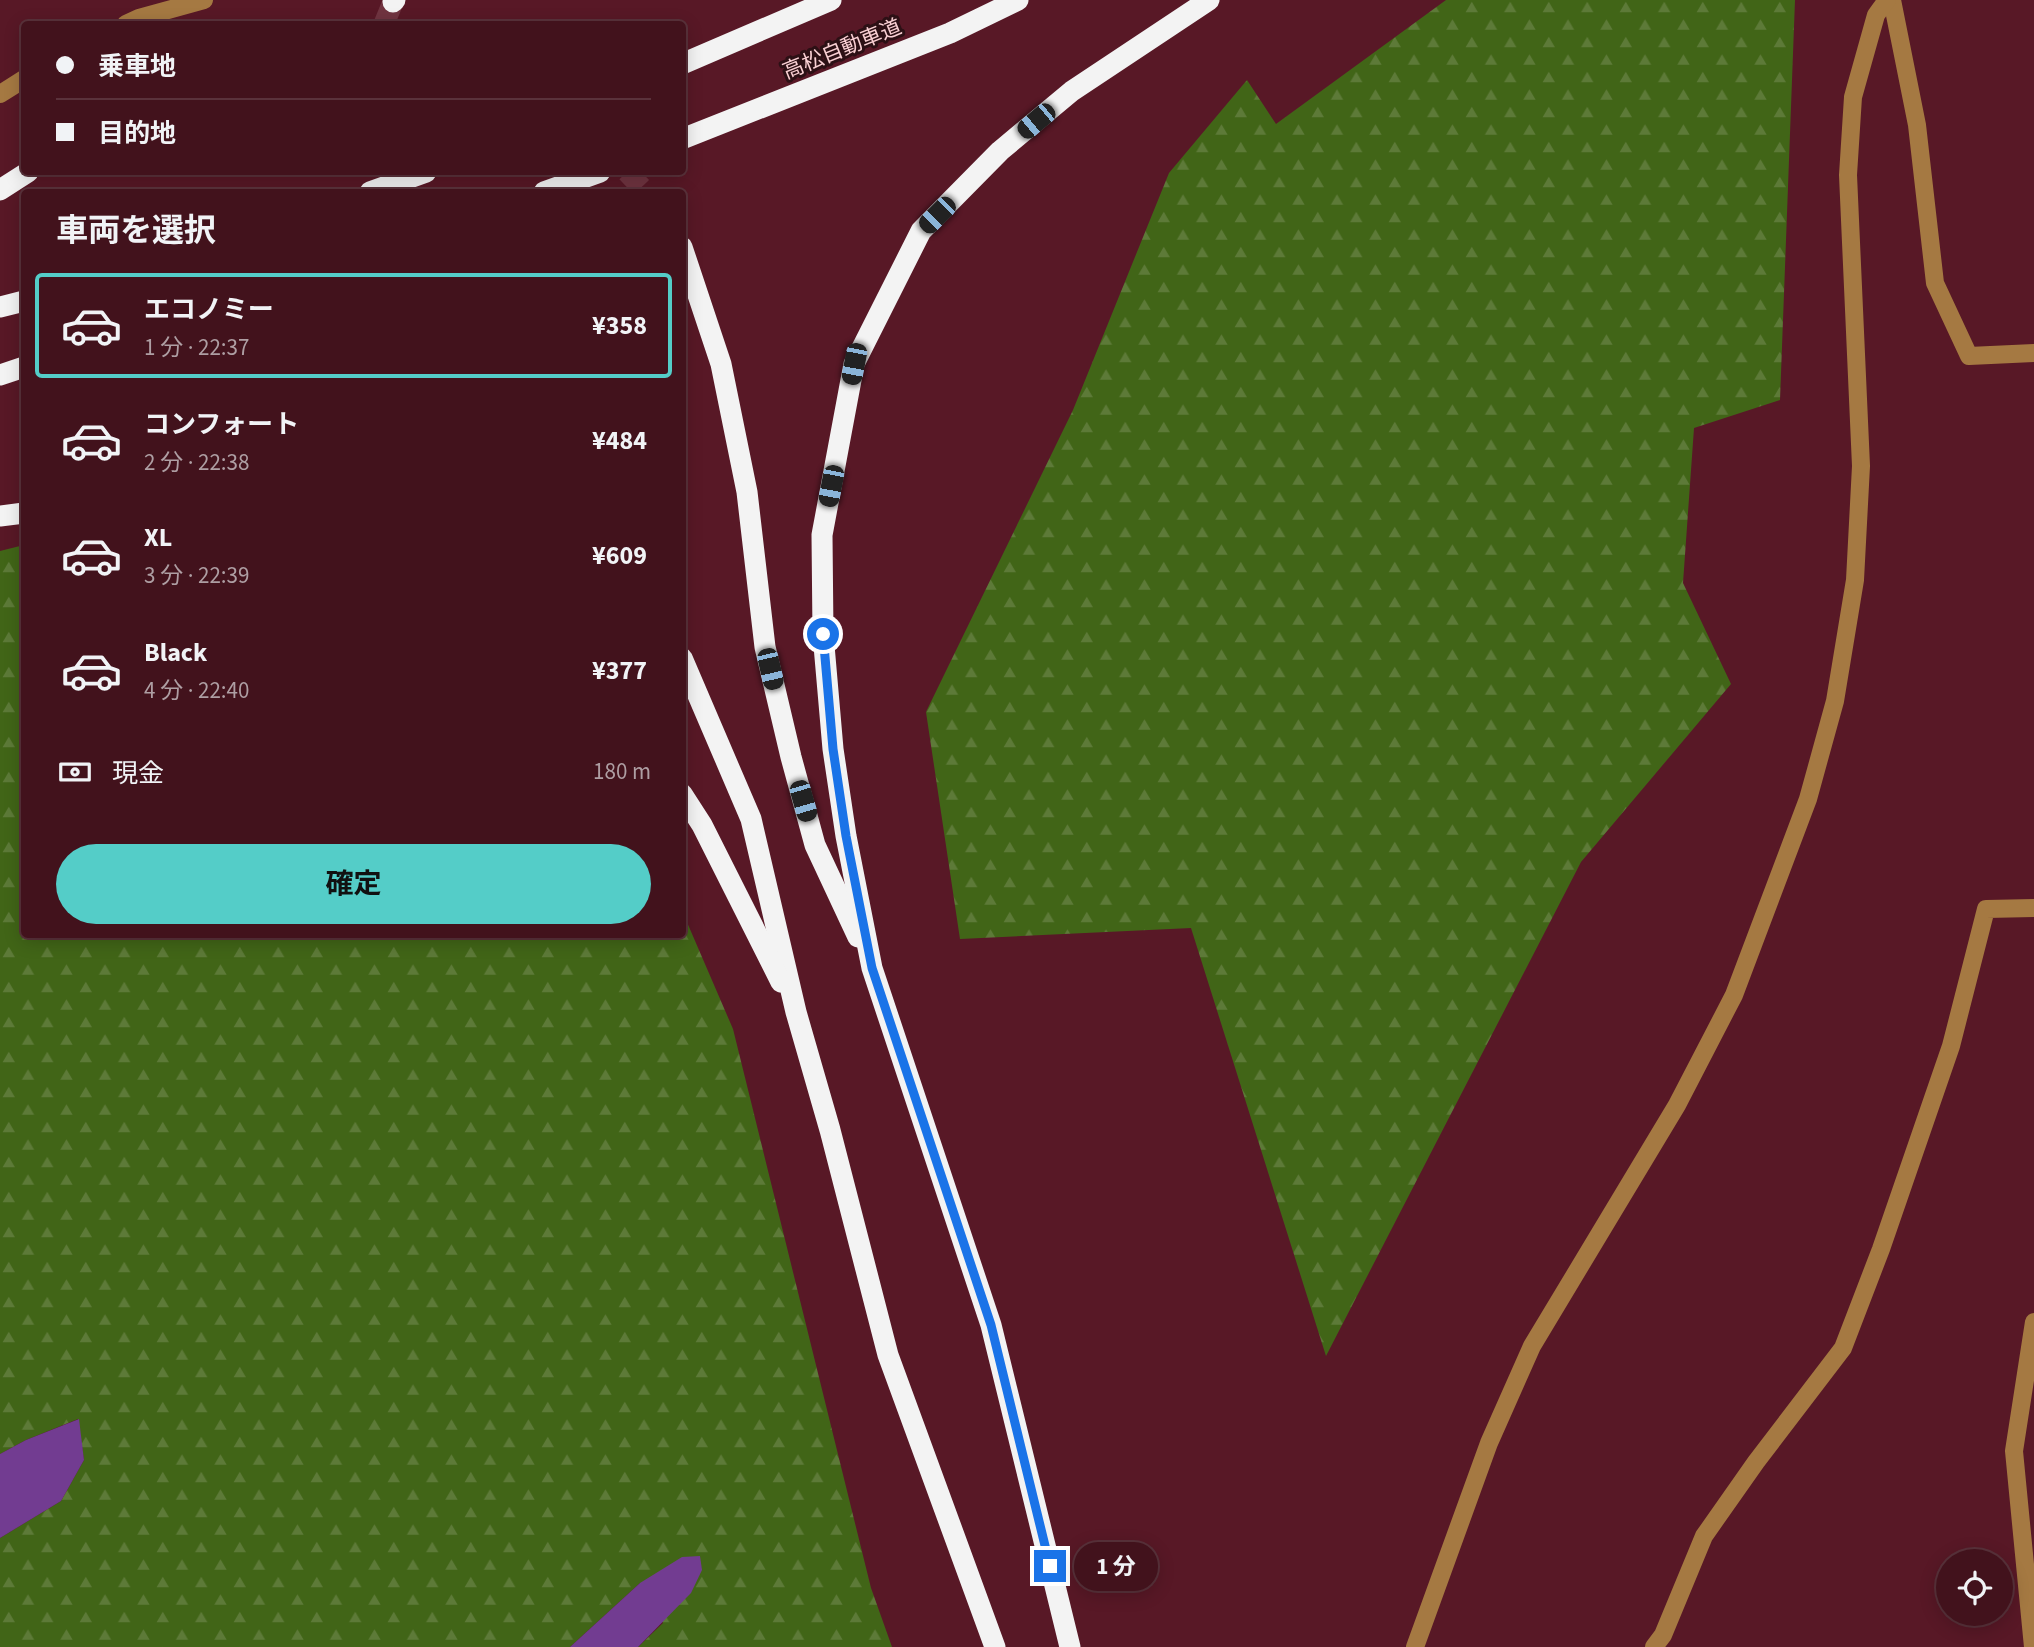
<!DOCTYPE html>
<html lang="ja">
<head>
<meta charset="utf-8">
<style>
	:root { --surface:#42121c; --page:#491b25; --text:#f1f3f6; --muted:#ae9ea3; --line:#5a323b; --accent:#54cdc8 }
	body { margin:0; font-family:"Source Sans 3","Noto Sans JP",sans-serif; background:var(--page); color:var(--text); height:100vh; display:flex; flex-direction:column; font-size:26px; white-space:nowrap }
	* { box-sizing:border-box; margin:0 }
	p { font-size:23px; color:var(--muted) }
	.icon { flex:none; width:38px; height:38px; fill:none; stroke:currentColor; stroke-width:2; stroke-linecap:round; stroke-linejoin:round }
	.map { position:relative; flex:1; overflow:hidden }
	.side { position:absolute; left:21px; top:189px; width:665px; height:749px; display:flex; flex-direction:column; background:var(--surface); border-radius:7px; box-shadow:0 4px 18px #0003,0 0 0 2px var(--line) }
	.side>* { flex:none }
	.guide { position:absolute; left:21px; top:21px; width:665px; height:154px; border-radius:7px; box-shadow:0 4px 18px #0003,0 0 0 2px var(--line); display:grid; align-content:center; height:154px; padding:0 35px; background:var(--surface) }
	.tools { position:absolute; left:1936px; top:1549px; display:grid; gap:14px }
	.tools a { display:grid; place-items:center; width:77px; height:77px; border-radius:50%; background:var(--surface); box-shadow:0 4px 18px #0003,0 0 0 2px var(--line); font-size:35px }
	.end { position:absolute; width:32px; height:32px; margin:-16px; border:9px solid #1a73e8; background:#fff; box-shadow:0 0 0 4px #fff }
	.from { border-radius:50% }
	.bubble { position:absolute; height:49px; border-radius:24px; background:var(--surface); box-shadow:0 4px 18px #0003,0 0 0 2px var(--line); font-size:23px; font-weight:700; line-height:49px; text-align:center }
	.car { position:absolute; width:21px; height:42px; margin:-21px -10px; border-radius:9px; box-shadow:0 0 5px 2px #0007; background:linear-gradient(#222 24%,#8ab4d8 0 40%,#222 0 76%,#8ab4d8 0 86%,#222 0) }
	.guide b { display:flex; align-items:center; gap:24px; height:66px; font-size:26px }
	.guide b+b { border-top:2px solid var(--line) }
	.guide i { width:18px; height:18px; background:var(--text) }
	ul { padding:0; list-style:none }
	li { display:flex; align-items:center; gap:21px; height:105px; margin:0 14px 10px; padding:0 21px; border:4px solid transparent; border-radius:7px }
	li div { flex:1 }
	li b { display:block; font-size:26px }
	li em { font-style:normal; font-weight:700 }
	li.on { border-color:var(--accent) }
	li>.icon { width:63px; height:63px; stroke-width:1.5 }
	h2 { padding:0 35px; font-size:32px; line-height:84px }
	.pay { display:flex; align-items:center; gap:18px; height:77px; padding:0 35px; font-size:26px }
	.pay p { margin-inline-start:auto }
	.button { display:flex; gap:14px; margin-top:auto; padding:14px 35px }
	.button a { flex:1; height:80px; border-radius:42px; background:var(--accent); color:#111; font-size:28px; font-weight:700; line-height:80px; text-align:center }
	.map>svg:first-child { display:block }
</style>
</head>
<body>
<div class="map">
<svg width="2034" height="1647" viewBox="0 0 2034 1647">
	<defs>
		<pattern id="forest-firs" width="22" height="20" patternUnits="userSpaceOnUse" patternTransform="scale(1.75)"><rect width="22" height="20" fill="#416517"/><path d="M5 1l3.5 6h-7zM16 11l3.5 6h-7z" fill="#5d7a38"/></pattern>
	</defs>
	<rect width="100%" height="100%" fill="#581826"/>
	<g fill="url(#forest-firs)">
		<path d="M1446 0H1795L1780 400 1694 428 1683 583 1731 684 1581 862 1326 1356 1191 928 960 939 926 712 1073 410 1169 173 1247 80 1276 124Z"/>
		<path d="M24 545V934H682L683 913 733 1029 871 1588 892 1647H638L663 1623 640 1583 570 1647H0V1538L61 1501 84 1460 78 1419 26 1440 0 1454V551Z"/>
	</g>
	<g fill="#723c91">
		<path d="M79 1419 84 1460 61 1501 0 1538V1454L26 1440Z"/>
		<path d="M700 1556 702 1570 691 1593 638 1647H570L640 1583 682 1557Z"/>
	</g>
	<g fill="none" stroke-linecap="round" stroke-linejoin="round">
		<g stroke="#703440" stroke-width="21" stroke-dasharray="21 10" stroke-linecap="butt">
			<path d="M384 24 393 2"/>
			<path d="M627 172 646 192"/>
		</g>
		<g stroke="#a57942" stroke-width="18">
			<path d="M1892 0 1917 125 1935 283 1969 356 2034 353"/>
			<path d="M126 24 139 18 204 0"/>
			<path d="M0 94 24 79"/>
			<path d="M1415 1647 1489 1443 1532 1346 1677 1105 1734 995 1808 799 1835 701 1855 580 1861 466 1848 175 1853 97 1876 15 1887 0"/>
			<path d="M1654 1647 1663 1635 1704 1536 1756 1462 1843 1348 1881 1249 1951 1046 1986 909 2034 908"/>
			<path d="M2033 1647 2014 1451 2034 1322"/>
		</g>
		<g stroke="#f3f3f3" stroke-width="21">
			<path d="M393 2 395 0"/>
			<path d="M682 64 831 0"/>
			<path d="M682 139 950 33 1018 0"/>
			<path d="M0 190 28 172"/>
			<path d="M370 192 426 172"/>
			<path d="M544 192 600 172"/>
			<path d="M682 247 721 364 747 492 765 647 791 757 815 845 858 937"/>
			<path d="M0 307 24 301"/>
			<path d="M0 375 24 367"/>
			<path d="M0 516 24 513"/>
			<path d="M682 658 751 819 796 1012 830 1130 888 1355 995 1647"/>
			<path d="M682 794 702 825 781 982"/>
			<path d="M1070 1647 991 1325 872 968 846 836 833 749 823 634 822 535 854 364 921 231 1000 151 1072 91 1209 0"/>
		</g>
	</g>
	<g fill="none" stroke-linecap="round" stroke-linejoin="round">
		<path stroke="#1a73e8" stroke-width="9" d="M823 634 833 749 846 836 872 968 991 1325 1050 1566"/>
	</g>
	<g text-anchor="middle" stroke-width="6" stroke-linejoin="round" paint-order="stroke">
		<g font-size="21" fill="#fad0d4" stroke="#2c1015">
			<text transform="translate(842 49) rotate(-22)" y="7">高松自動車道</text>
		</g>
	</g>
</svg>
<div class="tools">
<a><svg class="icon" aria-label="locate" viewBox="0 0 24 24"><circle cx="12" cy="12" r="6"/><path d="M12 2v4M12 18v4M2 12h4M18 12h4"/></svg></a>
</div>
<i class="end from" style="left:823px;top:634px"></i>
<i class="end" style="left:1050px;top:1566px"></i>
<div class="bubble" style="left:1074px;top:1542px;width:84px">1 分</div>
<i class="car" style="left:1036px;top:121px;rotate:230deg"></i>
<i class="car" style="left:937px;top:215px;rotate:225deg"></i>
<i class="car" style="left:854px;top:364px;rotate:191deg"></i>
<i class="car" style="left:831px;top:486px;rotate:191deg"></i>
<i class="car" style="left:770px;top:669px;rotate:167deg"></i>
<i class="car" style="left:803px;top:801px;rotate:164deg"></i>
<div class="guide">
<b><i class="from"></i>乗車地</b>
<b><i></i>目的地</b>
</div>
<section class="side">
<h2>車両を選択</h2>
<ul>
<li class="on"><svg class="icon" aria-label="car" viewBox="0 0 24 24"><path d="M5 17H2v-5l4-1 3-4h7l3 4 3 1v5h-3M9 17h6M6 11h13"/><circle cx="7" cy="17" r="2"/><circle cx="17" cy="17" r="2"/></svg><div><b>エコノミー</b><p>1 分 · 22:37</p></div><em>¥358</em></li>
<li><svg class="icon" aria-label="car" viewBox="0 0 24 24"><path d="M5 17H2v-5l4-1 3-4h7l3 4 3 1v5h-3M9 17h6M6 11h13"/><circle cx="7" cy="17" r="2"/><circle cx="17" cy="17" r="2"/></svg><div><b>コンフォート</b><p>2 分 · 22:38</p></div><em>¥484</em></li>
<li><svg class="icon" aria-label="car" viewBox="0 0 24 24"><path d="M5 17H2v-5l4-1 3-4h7l3 4 3 1v5h-3M9 17h6M6 11h13"/><circle cx="7" cy="17" r="2"/><circle cx="17" cy="17" r="2"/></svg><div><b>XL</b><p>3 分 · 22:39</p></div><em>¥609</em></li>
<li><svg class="icon" aria-label="car" viewBox="0 0 24 24"><path d="M5 17H2v-5l4-1 3-4h7l3 4 3 1v5h-3M9 17h6M6 11h13"/><circle cx="7" cy="17" r="2"/><circle cx="17" cy="17" r="2"/></svg><div><b>Black</b><p>4 分 · 22:40</p></div><em>¥377</em></li>
</ul>
<div class="pay"><svg class="icon" aria-label="cash" viewBox="0 0 24 24"><path d="M3 7h18v10H3z"/><circle cx="12" cy="12" r="2"/></svg>現金<p>180 m</p></div>
<div class="button"><a>確定</a></div>
</section>
</div>
</body>
</html>
